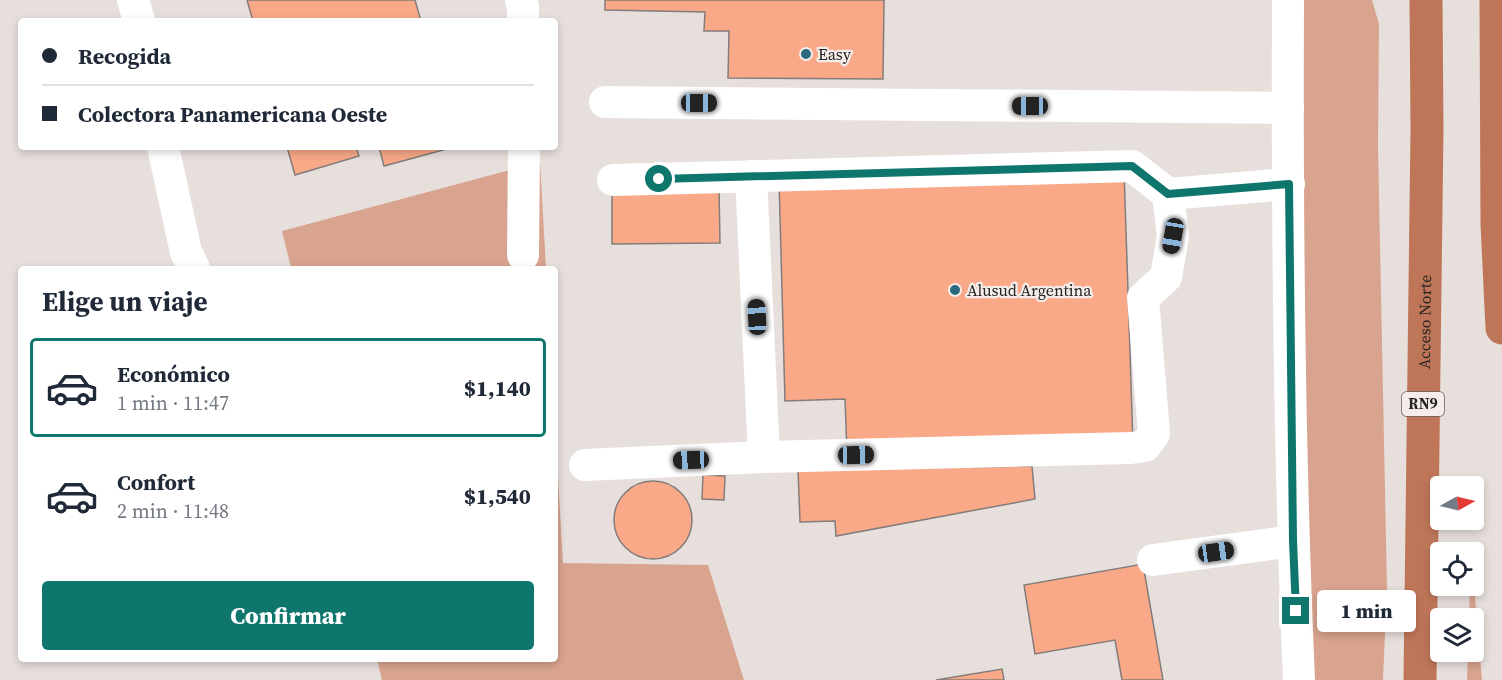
<!DOCTYPE html>
<html lang="es">
<head>
<meta charset="utf-8">
<style>
	:root { --surface:#fff; --page:#f2f2f3; --text:#1f2937; --muted:#747a83; --line:#e0e1e3; --accent:#0f766e }
	body { margin:0; font-family:"Source Serif 4",serif; background:var(--page); color:var(--text); height:100vh; display:flex; flex-direction:column; font-size:22px; white-space:nowrap }
	* { box-sizing:border-box; margin:0 }
	p { font-size:20px; color:var(--muted) }
	.icon { flex:none; width:33px; height:33px; fill:none; stroke:currentColor; stroke-width:2; stroke-linecap:round; stroke-linejoin:round }
	.map { position:relative; flex:1; overflow:hidden }
	.sheet { position:absolute; left:18px; top:266px; width:540px; height:396px; display:flex; flex-direction:column; background:var(--surface); border-radius:6px; box-shadow:0 3px 9px #0003 }
	.sheet>* { flex:none }
	.banner { position:absolute; left:18px; top:18px; width:540px; height:132px; border-radius:6px; box-shadow:0 3px 9px #0003; display:grid; align-content:center; height:132px; padding:0 24px; background:var(--surface) }
	.needle { width:39px; rotate:82deg }
	.controls { position:absolute; left:1430px; top:476px; display:grid; gap:12px }
	.controls a { display:grid; place-items:center; width:54px; height:54px; border-radius:6px; background:var(--surface); box-shadow:0 3px 9px #0003; font-size:30px }
	.end { position:absolute; width:27px; height:27px; margin:-14px; border:8px solid #0f766e; background:#fff; box-shadow:0 0 0 3px #fff }
	.from { border-radius:50% }
	.bubble { position:absolute; height:42px; border-radius:6px; background:var(--surface); box-shadow:0 3px 9px #0003; font-size:20px; font-weight:800; line-height:42px; text-align:center }
	.car { position:absolute; width:18px; height:36px; margin:-18px -9px; border-radius:8px; box-shadow:0 0 4px 2px #0007; background:linear-gradient(#222 24%,#8ab4d8 0 40%,#222 0 76%,#8ab4d8 0 86%,#222 0) }
	.banner b { display:flex; align-items:center; gap:21px; height:57px; font-size:22px }
	.banner b+b { border-top:2px solid var(--line) }
	.banner i { width:15px; height:15px; background:var(--text) }
	ul { padding:0; list-style:none }
	li { display:flex; align-items:center; gap:18px; height:99px; margin:0 12px 9px; padding:0 12px; border:3px solid transparent; border-radius:6px }
	li div { flex:1 }
	li b { display:block; font-size:22px }
	li em { font-style:normal; font-weight:800 }
	li.active { border-color:var(--accent) }
	li>.icon { width:54px; height:54px; stroke-width:1.5 }
	h2 { padding:0 24px; font-size:27px; line-height:72px }
	.action { display:flex; gap:12px; margin-top:auto; padding:12px 24px }
	.action a { flex:1; height:69px; border-radius:6px; background:var(--accent); color:#fff; font-size:24px; font-weight:800; line-height:69px; text-align:center }
	.map>svg:first-child { display:block }
</style>
</head>
<body>
<div class="map">
<svg width="1502" height="680" viewBox="0 0 1502 680">
	<rect width="100%" height="100%" fill="#e7dfdc"/>
	<g fill="#d9a48f">
		<path d="M1301 0H1372L1379 24 1378 146 1387 589 1383 680H1309Z"/>
		<path d="M540 162 546 268H291L282 231Z"/>
		<path d="M555 424 563 563 708 565 744 680H382L377 659 555 658Z"/>
		<path d="M1473 574 1482 680H1467L1468 651H1473V618H1469L1470 585H1473Z"/>
	</g>
	<g fill="#f9a888" stroke="#837c7a" stroke-width="1.5">
		<path d="M247 0H415L421 21H253Z"/>
		<path d="M605 0H884L883 79 728 78 729 31H704L705 12 605 10Z"/>
		<path d="M287 147H356L359 156 295 175Z"/>
		<path d="M379 147H454L384 166Z"/>
		<path d="M1124 170 1133 444 847 453 845 399 785 401 779 180Z"/>
		<path d="M612 188H719L720 243 612 244Z"/>
		<path d="M1032 466 1035 499 836 536 835 521 800 522 798 470Z"/>
		<path d="M703 475 725 476 724 500 702 499Z"/>
		<circle cx="653" cy="520" r="39"/>
		<path d="M1143 564 1163 680H1122L1115 640 1035 654 1024 585Z"/>
		<path d="M1002 669 1004 680H936Z"/>
	</g>
	<g fill="none" stroke-linecap="round" stroke-linejoin="round">
		<g stroke="#fff" stroke-width="32">
			<path d="M133 0 139 21"/>
			<path d="M521 0 523 7V21"/>
			<path d="M1288 0C1287 227 1289 454 1299 680"/>
			<path d="M605 102 1288 108"/>
			<path d="M163 147 186 252 194 268"/>
			<path d="M751 176 764 457"/>
			<path d="M613 180 1132 166 1168 194 1289 184"/>
			<path d="M523 255 524 147"/>
			<path d="M585 465 764 457 1131 448 1145 446 1154 434 1143 298 1166 277 1173 236 1168 194"/>
			<path d="M1153 560 1293 541"/>
		</g>
		<g stroke="#bf7658" stroke-width="33">
			<path d="M1496 0 1497 224 1502 328"/>
			<path id="s1" d="M1420 680 1427 129 1426 0"/>
		</g>
	</g>
	<g fill="none" stroke-linecap="round" stroke-linejoin="round">
		<path stroke="#0f766e" stroke-width="8" d="M659 179 1132 166 1168 194 1289 184 1293 541 1296 611"/>
	</g>
	<g fill="#2a6a7f" stroke="#f4edea" stroke-width="2">
		<circle cx="806" cy="54" r="6"/>
		<circle cx="955" cy="290" r="6"/>
	</g>
	<g text-anchor="middle" stroke-width="4.5" stroke-linejoin="round" paint-order="stroke">
		<rect fill="#f4edea" stroke="#64605f" stroke-width="1.5" x="1402" y="392" width="42" height="24" rx="4.5"/>
		<g font-size="15" font-weight="bold" fill="#272423">
			<text x="1423" y="409">RN9</text>
		</g>
		<g font-size="16" fill="#272423" stroke="#f4edea" text-anchor="start">
			<text x="818" y="60">Easy</text>
			<text x="967" y="296">Alusud Argentina</text>
		</g>
		<g font-size="16" fill="#272423" stroke="#f4edea">
			<text dy="6" stroke="none"><textPath href="#s1" startOffset="358">Acceso Norte</textPath></text>
		</g>
	</g>
</svg>
<div class="controls">
<a><svg class="needle" viewBox="-14 -14 28 28"><path d="M0-13l5 13h-10z" fill="#e53935"/><path d="M0 13l5-13h-10z" fill="#747a83"/></svg></a>
<a><svg class="icon" aria-label="locate" viewBox="0 0 24 24"><circle cx="12" cy="12" r="6"/><path d="M12 2v4M12 18v4M2 12h4M18 12h4"/></svg></a>
<a><svg class="icon" aria-label="layers" viewBox="0 0 24 24"><path d="M12 4l9 5-9 5-9-5zM3 14l9 5 9-5"/></svg></a>
</div>
<i class="end from" style="left:659px;top:179px"></i>
<i class="end" style="left:1296px;top:611px"></i>
<div class="bubble" style="left:1317px;top:590px;width:99px">1 min</div>
<i class="car" style="left:699px;top:103px;rotate:90deg"></i>
<i class="car" style="left:1030px;top:106px;rotate:270deg"></i>
<i class="car" style="left:1173px;top:236px;rotate:190deg"></i>
<i class="car" style="left:757px;top:317px;rotate:357deg"></i>
<i class="car" style="left:856px;top:455px;rotate:89deg"></i>
<i class="car" style="left:691px;top:460px;rotate:268deg"></i>
<i class="car" style="left:1216px;top:552px;rotate:82deg"></i>
<div class="banner">
<b><i class="from"></i>Recogida</b>
<b><i></i>Colectora Panamericana Oeste</b>
</div>
<section class="sheet">
<h2>Elige un viaje</h2>
<ul>
<li class="active"><svg class="icon" aria-label="car" viewBox="0 0 24 24"><path d="M5 17H2v-5l4-1 3-4h7l3 4 3 1v5h-3M9 17h6M6 11h13"/><circle cx="7" cy="17" r="2"/><circle cx="17" cy="17" r="2"/></svg><div><b>Económico</b><p>1 min · 11:47</p></div><em>$1,140</em></li>
<li><svg class="icon" aria-label="car" viewBox="0 0 24 24"><path d="M5 17H2v-5l4-1 3-4h7l3 4 3 1v5h-3M9 17h6M6 11h13"/><circle cx="7" cy="17" r="2"/><circle cx="17" cy="17" r="2"/></svg><div><b>Confort</b><p>2 min · 11:48</p></div><em>$1,540</em></li>
</ul>
<div class="action"><a>Confirmar</a></div>
</section>
</div>
</body>
</html>
